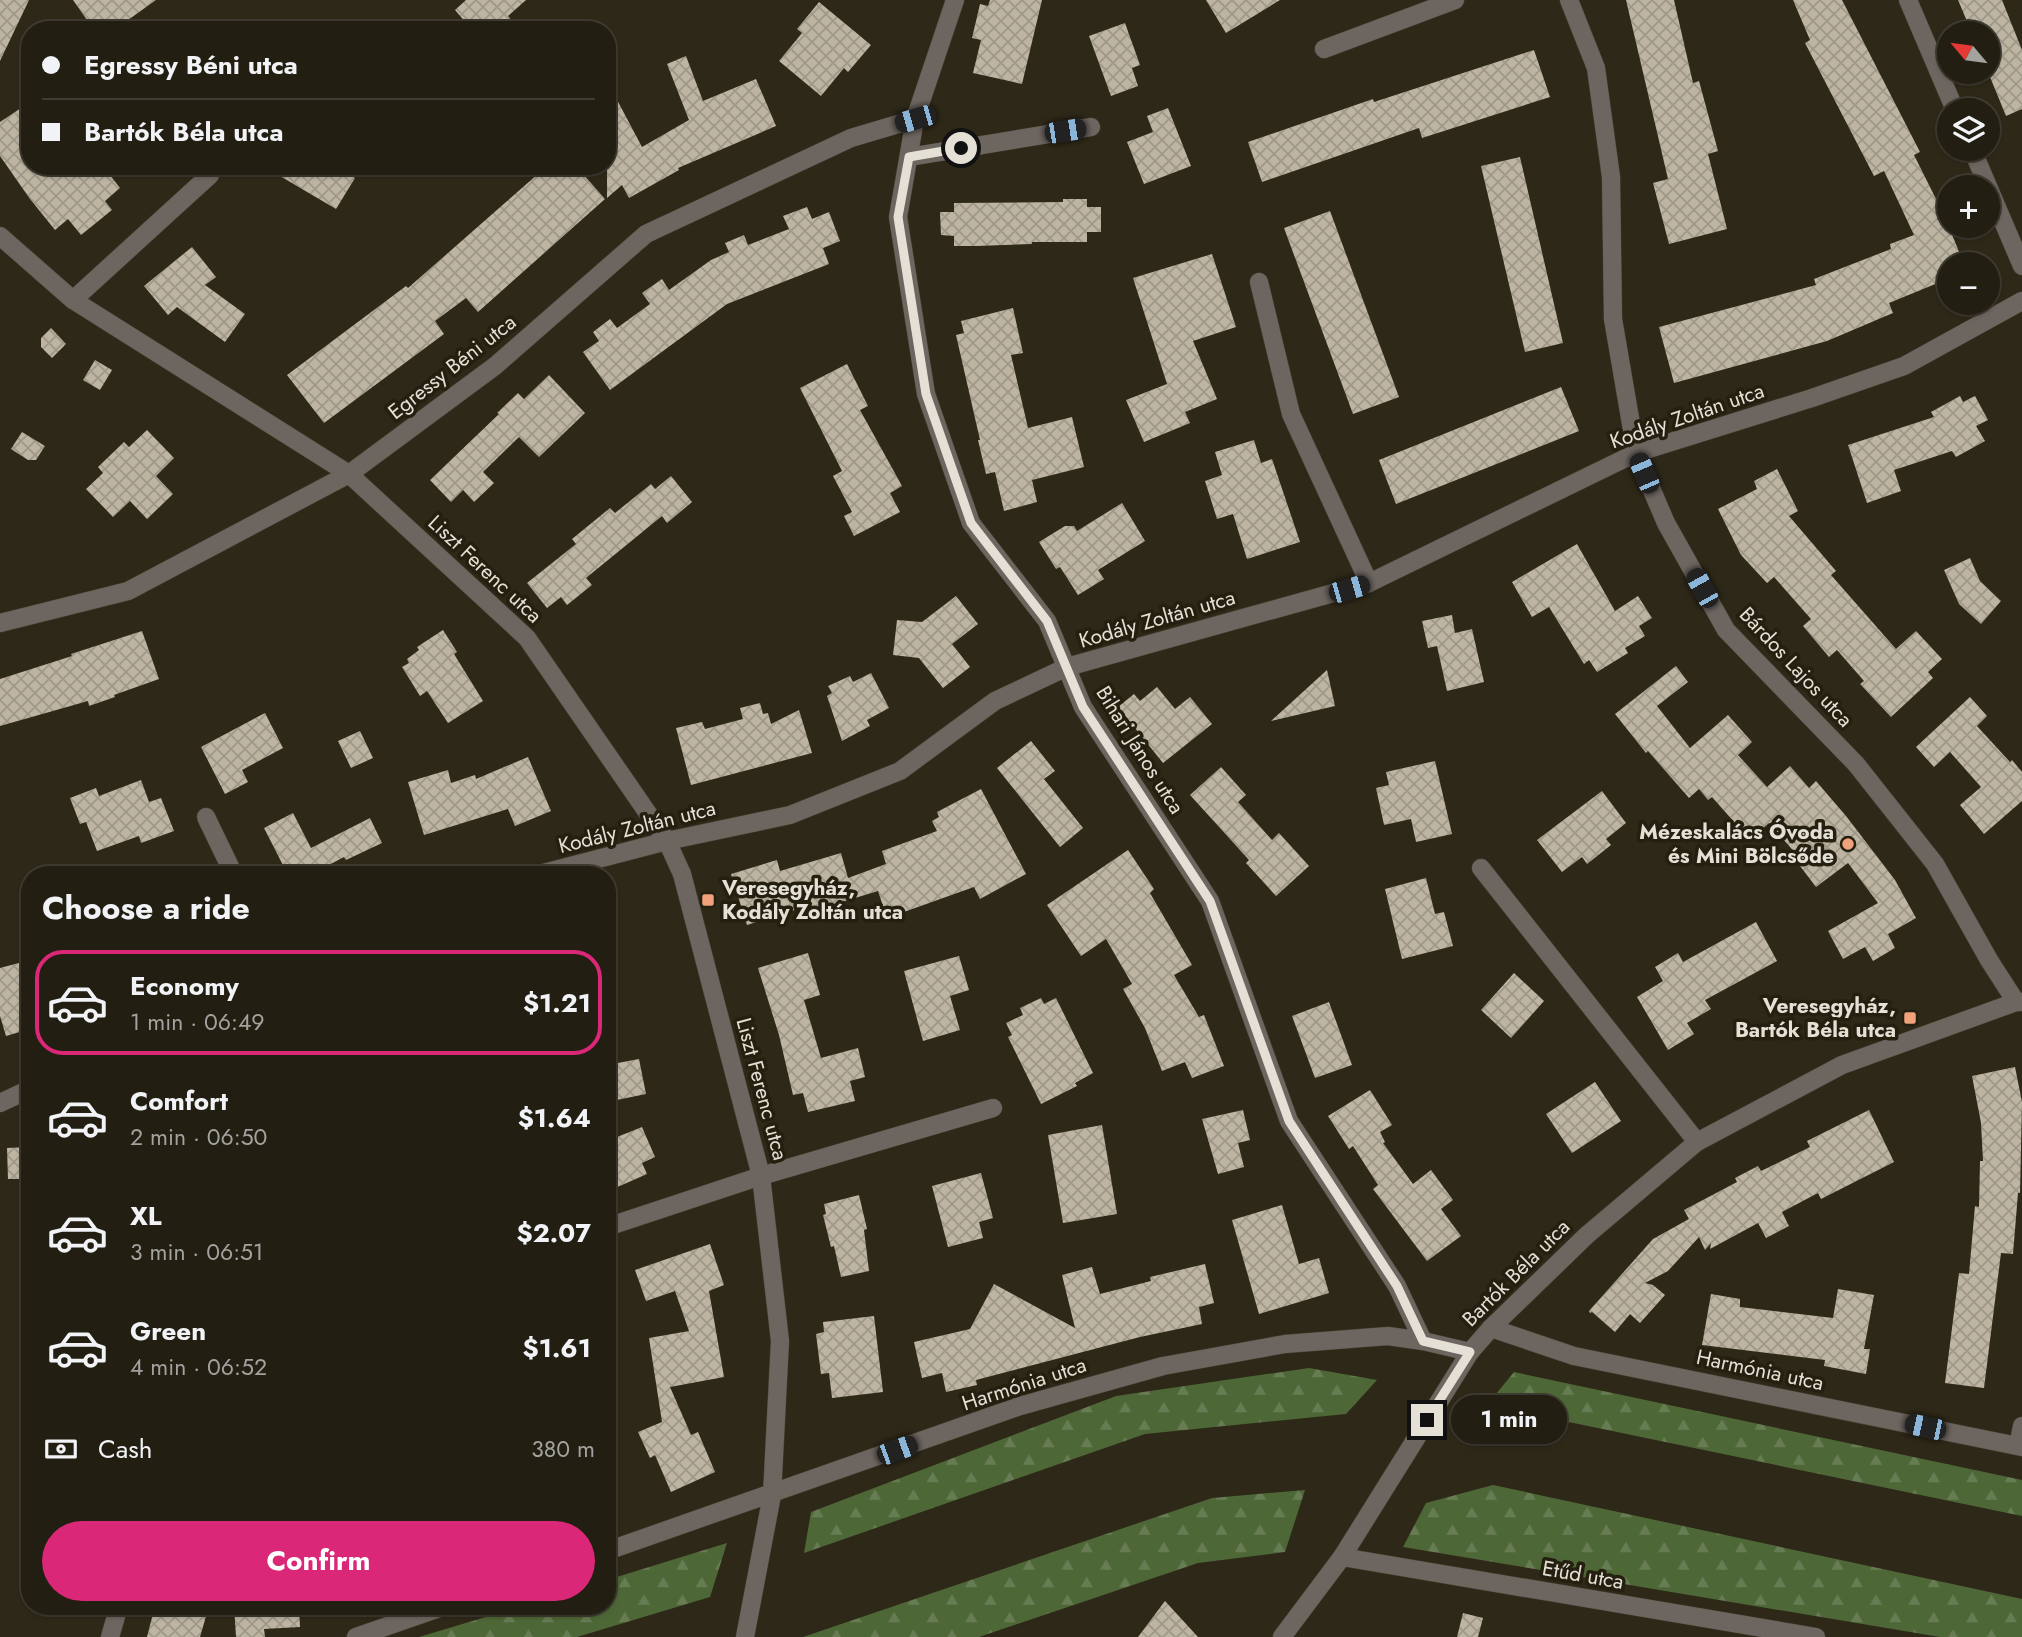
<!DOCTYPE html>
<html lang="en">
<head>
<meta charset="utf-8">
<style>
	:root { --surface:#221e12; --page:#2e2b20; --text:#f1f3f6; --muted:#a2a29f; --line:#3f3c32; --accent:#db2777 }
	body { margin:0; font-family:Jost,sans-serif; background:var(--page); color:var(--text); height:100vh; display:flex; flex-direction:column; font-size:26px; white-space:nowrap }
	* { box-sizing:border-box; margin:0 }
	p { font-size:23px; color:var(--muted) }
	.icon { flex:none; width:38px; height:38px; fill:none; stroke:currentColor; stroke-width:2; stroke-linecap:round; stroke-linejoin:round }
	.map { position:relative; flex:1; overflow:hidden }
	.drawer { position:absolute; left:21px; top:866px; width:595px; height:749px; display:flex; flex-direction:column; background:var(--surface); border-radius:28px; box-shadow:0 2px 5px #0004,0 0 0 2px var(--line) }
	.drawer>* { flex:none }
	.guide { position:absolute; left:21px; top:21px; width:595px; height:154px; border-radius:28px; box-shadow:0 2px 5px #0004,0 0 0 2px var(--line); display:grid; align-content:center; height:154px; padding:0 21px; background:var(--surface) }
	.needle { width:46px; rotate:299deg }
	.fabs { position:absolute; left:1937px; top:21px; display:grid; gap:14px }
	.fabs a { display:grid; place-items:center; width:63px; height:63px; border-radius:50%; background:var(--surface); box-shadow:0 2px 5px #0004,0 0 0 2px var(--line); font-size:35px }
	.end { position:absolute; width:32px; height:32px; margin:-16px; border:9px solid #e4e0d6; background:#111; box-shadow:0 0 0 4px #111 }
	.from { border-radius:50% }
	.bubble { position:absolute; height:49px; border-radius:24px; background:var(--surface); box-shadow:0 2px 5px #0004,0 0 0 2px var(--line); font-size:23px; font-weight:700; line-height:49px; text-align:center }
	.car { position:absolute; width:21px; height:42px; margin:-21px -10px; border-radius:9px; box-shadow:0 0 5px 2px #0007; background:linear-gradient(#222 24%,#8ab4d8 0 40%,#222 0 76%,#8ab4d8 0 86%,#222 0) }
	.guide b { display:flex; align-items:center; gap:24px; height:66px; font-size:26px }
	.guide b+b { border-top:2px solid var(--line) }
	.guide i { width:18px; height:18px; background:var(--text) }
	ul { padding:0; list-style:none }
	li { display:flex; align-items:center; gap:21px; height:105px; margin:0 14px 10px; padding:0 7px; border:4px solid transparent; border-radius:28px }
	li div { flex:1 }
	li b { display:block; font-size:26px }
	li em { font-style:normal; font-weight:700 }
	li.current { border-color:var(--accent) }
	li>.icon { width:63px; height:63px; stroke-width:1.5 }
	h2 { padding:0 21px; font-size:32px; line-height:84px }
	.pay { display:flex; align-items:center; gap:18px; height:77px; padding:0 21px; font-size:26px }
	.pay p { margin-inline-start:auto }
	.cta { display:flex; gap:14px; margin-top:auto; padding:14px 21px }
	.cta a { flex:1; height:80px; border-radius:42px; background:var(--accent); color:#fff; font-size:28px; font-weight:700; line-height:80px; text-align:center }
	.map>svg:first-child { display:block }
</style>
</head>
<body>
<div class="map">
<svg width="2022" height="1637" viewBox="0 0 2022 1637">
	<defs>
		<pattern id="forest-firs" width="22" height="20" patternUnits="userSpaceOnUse" patternTransform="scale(1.75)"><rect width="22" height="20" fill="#4e6737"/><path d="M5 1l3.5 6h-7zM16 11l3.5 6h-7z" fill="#677c53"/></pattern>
		<pattern id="building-cross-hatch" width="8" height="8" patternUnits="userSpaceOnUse" patternTransform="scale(1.75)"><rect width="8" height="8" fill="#bdb5a2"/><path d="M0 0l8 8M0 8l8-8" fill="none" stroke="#9f988a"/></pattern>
	</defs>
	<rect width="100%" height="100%" fill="#2e2818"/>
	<g fill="url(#forest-firs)">
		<path d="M1309 1368 1377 1380 1346 1414 1145 1434 804 1553 811 1512 1116 1396Z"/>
		<path d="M1514 1372 2022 1480V1516L1487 1405Z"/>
		<path d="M1493 1485 2022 1599V1637H1940L1403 1547 1426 1503Z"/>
		<path d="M1305 1490 1285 1552 1198 1563 979 1637H803L1212 1498Z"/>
		<path d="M727 1543 710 1597 577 1637H419L519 1607 607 1606V1580Z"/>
	</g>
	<g fill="url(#building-cross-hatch)">
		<path d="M0 0H29L0 61Z"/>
		<path d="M73 0H156L114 30H94Z"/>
		<path d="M466 0H526L508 16 519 30H472L455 10Z"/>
		<path d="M990 0H1042L1022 84 973 73 981 40 972 38 980 4 988 6Z"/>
		<path d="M1206 0H1280L1226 33Z"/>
		<path d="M1626 0H1674L1693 83 1699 81 1718 151 1708 154 1727 229 1669 244 1653 183 1668 179Z"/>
		<path d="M1793 0H1842L1920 152 1914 155 1944 215 1964 264H1950V278L1889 303 1893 313 1827 341 1674 383 1659 327 1816 285 1814 279 1891 249 1890 244 1914 235 1884 171 1874 176 1805 43 1810 40Z"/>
		<path d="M1958 0H2002L2022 50V109L2006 116 1988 72V33H1972Z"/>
		<path d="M819 2 871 45 848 72 844 68 821 96 779 61 802 33 797 29Z"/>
		<path d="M1125 23 1140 65 1132 68 1138 86 1111 96 1089 36Z"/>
		<path d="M1534 50 1550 97 1422 138 1419 128 1262 182 1248 142 1373 99 1374 102Z"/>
		<path d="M686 56 703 101 756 79 776 126 678 168 679 170 629 198 622 185 607 198V81L642 147 689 120 667 64Z"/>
		<path d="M30 102V166H103L120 188 105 201 112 210 81 235 68 219 55 230 30 199 0 156V122Z"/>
		<path d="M1168 108 1191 166 1144 184 1127 142 1153 132 1147 116Z"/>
		<path d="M1520 157 1563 343 1525 352 1481 166Z"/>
		<path d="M263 166H335L355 178 336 209Z"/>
		<path d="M547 166H576L605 199 478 312 466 298 435 321 444 334 324 423 287 375 406 286 408 288Z"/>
		<path d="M1063 199H1087V207H1101V232H1087V242H1032V244L977 246H954V236L941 235 940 212H954V203L1063 202Z"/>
		<path d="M807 207 812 219 829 212 840 241 823 248 829 264 727 304 610 390 583 352 599 341 593 332 610 319 617 328 650 304 642 293 662 279 669 290 711 260 729 252 725 243 744 235 748 245 789 229 783 216Z"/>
		<path d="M1330 211 1399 397 1353 414 1284 228Z"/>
		<path d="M192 247 216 277 205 285 245 314 225 342 177 307 168 315 144 286Z"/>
		<path d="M1212 254 1236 327 1193 341 1217 399 1185 412 1190 423 1144 442 1126 400 1167 384 1133 278Z"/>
		<path d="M1013 308 1023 353 1011 355 1028 428 1072 417 1084 467 1032 480 1037 502 1004 511 995 472 986 474 978 440H980L956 335 964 333 961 321Z"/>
		<path d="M51 328 66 344 52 358 41 347V338Z"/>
		<path d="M95 360 112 370 100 390 83 380Z"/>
		<path d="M847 364 868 406 860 410 902 486 890 493 900 512 854 536 844 516 852 512 833 476 842 471 800 388Z"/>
		<path d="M549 375 585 413 539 457 519 437 483 472 494 483 474 502 463 490 451 502 430 480 499 414 497 413 518 393 524 399Z"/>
		<path d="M1561 387 1579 431 1396 504 1379 460Z"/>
		<path d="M1960 396 1963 402 1975 396 1988 420 1976 426 1985 441 1956 457 1952 451 1894 470 1901 491 1867 503 1848 445 1934 417 1931 412Z"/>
		<path d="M147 430 174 458 156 476 173 494 147 519 130 501 113 517 86 489 103 473 98 467 124 442 129 447Z"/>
		<path d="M22 432 45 446 36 460H28L11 449Z"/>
		<path d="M1254 440 1261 463 1272 459 1300 542 1247 559 1233 514 1217 519 1205 481 1222 475 1215 452Z"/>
		<path d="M1777 469 1798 511 1789 516 1836 571 1831 575 1896 649 1916 631 1942 659 1928 672 1933 678 1891 717 1860 684 1864 681 1837 650 1829 657 1803 626 1811 619 1774 577 1767 583 1741 555 1718 509 1757 489 1754 481Z"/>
		<path d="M671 476 692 502 667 523 662 516 586 578 592 585 567 605 561 597 547 608 527 583 576 544 572 539 610 508 615 513 651 484 655 489Z"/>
		<path d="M1122 503 1145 541 1098 570 1104 579 1078 595 1060 567 1056 569 1039 542 1065 526H1074L1077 531Z"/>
		<path d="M1577 544 1615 611 1638 596 1652 618 1639 626 1645 636 1625 648 1628 653 1597 672 1589 660 1584 664 1549 607 1532 617 1512 582Z"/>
		<path d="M1970 558 1980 581 2001 601 1981 624 1959 604 1944 570Z"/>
		<path d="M956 596 978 624 952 644 970 667 943 688 919 658 893 655 897 620 922 622Z"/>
		<path d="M1452 615 1455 633 1472 629 1484 682 1447 691 1437 646 1428 648 1422 621Z"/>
		<path d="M443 630 457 652 454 654 483 701 448 723 427 691 420 696 402 667 409 663 407 659 419 650 417 647Z"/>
		<path d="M142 631 159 679 114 695 115 697 89 706 88 701 0 726V679L72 656 71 654Z"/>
		<path d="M1676 666 1688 682 1657 706 1690 748 1728 715 1752 742 1738 755 1767 787 1790 766 1809 788 1816 781 1846 816 1895 880 1916 918 1888 934 1895 948 1873 961 1865 947 1843 959 1828 931 1878 903 1848 863 1816 887 1800 866 1804 863 1769 823 1750 840 1712 797 1708 800 1699 789 1689 798 1648 751 1646 753 1615 714Z"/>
		<path d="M1327 670 1335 706 1271 721Z"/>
		<path d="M871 673 889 708 867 720 870 726 842 741 827 696 832 693 828 686 850 676 853 682Z"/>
		<path d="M1157 687 1175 709 1190 697 1212 724 1163 763 1118 707 1134 694 1140 701Z"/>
		<path d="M1970 697 1987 716 1977 726 2010 762 2012 760 2022 772V801L1984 834 1960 805 1981 787 1950 752 1934 767 1916 747Z"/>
		<path d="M760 703 763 714 768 713 771 724 799 710 812 753 691 785 676 728 702 722 705 729 743 719 740 708Z"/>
		<path d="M265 713 283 748 242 770 248 782 225 794 201 747Z"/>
		<path d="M360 731 373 758 351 768 338 741Z"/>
		<path d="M1031 741 1055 771 1044 779 1083 828 1060 847 997 768Z"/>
		<path d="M528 757 551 811 515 826 508 809 424 835 408 782 448 770 451 783 475 775 476 779Z"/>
		<path d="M1435 761 1452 834 1416 842 1411 819 1384 825 1376 788 1389 785 1386 772Z"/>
		<path d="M1221 767 1246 795 1238 802 1272 840 1279 833 1309 866 1276 896 1246 863 1249 860 1190 795Z"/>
		<path d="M141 780 149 802 161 798 174 831 141 843 139 836 97 851 86 822 80 824 70 798 96 788 99 796Z"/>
		<path d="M981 789 1026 874 980 899 974 887 887 918 878 891 809 912 807 906 747 925 731 874 777 860 780 871 841 853 848 878 886 864 882 851 937 831 932 821 939 817 937 812Z"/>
		<path d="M1602 791 1626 823 1606 839 1611 845 1587 864 1582 857 1562 872 1537 840Z"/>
		<path d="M293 813 311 848 370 818 382 843 346 860 344 857 310 875H288L264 828Z"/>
		<path d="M1128 850 1154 889 1150 893 1192 965 1174 975 1199 1017 1204 1015 1224 1066 1192 1078 1185 1062 1162 1071 1145 1028 1123 989 1132 984 1106 939 1081 956 1047 905Z"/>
		<path d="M1426 878 1435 914 1444 912 1453 946 1402 959 1385 889Z"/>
		<path d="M1756 922 1777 961 1705 1000 1711 1009 1687 1023 1694 1034 1668 1050 1637 997 1663 981 1655 967 1678 953 1683 962Z"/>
		<path d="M808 953 820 995 804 1000 821 1058 858 1048 865 1077 850 1081 855 1101 808 1112 803 1093 793 1095 779 1035 758 968Z"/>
		<path d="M959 956 969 990 950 996 960 1030 923 1041 904 971Z"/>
		<path d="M30 960V1029L6 1036 0 1016V968Z"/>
		<path d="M1514 973 1544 1001 1511 1038 1481 1010Z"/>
		<path d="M1041 998 1044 1004 1056 998 1093 1073 1075 1083 1077 1086 1041 1104 1008 1037 1012 1035 1006 1023 1023 1015 1020 1008Z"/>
		<path d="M1329 1002 1352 1065 1315 1078 1292 1016Z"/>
		<path d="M639 1059 646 1094 607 1102V1065Z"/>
		<path d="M2015 1067 2022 1102 2020 1193H2018L2013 1254 2001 1253 1984 1388 1945 1383 1959 1273 1969 1274 1975 1206 1979 1207 1980 1161H1983L1981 1123 1972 1076Z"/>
		<path d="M1595 1082 1621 1121 1572 1153 1546 1114Z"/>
		<path d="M1370 1090 1392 1125 1380 1132 1385 1142 1383 1143 1413 1184 1431 1170 1453 1200 1441 1209 1461 1236 1427 1261 1373 1189 1378 1185 1353 1146 1349 1149 1328 1116Z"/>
		<path d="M1243 1110 1250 1140 1238 1143 1244 1167 1218 1174 1202 1119Z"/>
		<path d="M1869 1110 1894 1162 1821 1199 1818 1193 1782 1212 1789 1226 1766 1238 1758 1223 1710 1249 1711 1243 1705 1250 1699 1237 1668 1271 1645 1283 1653 1285 1665 1295 1640 1323 1630 1314 1615 1332 1592 1312 1590 1313 1589 1311 1653 1239 1689 1219 1684 1210 1737 1182 1735 1178 1758 1166 1761 1171 1810 1147 1807 1141Z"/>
		<path d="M1102 1125 1117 1214 1063 1223 1048 1135Z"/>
		<path d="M642 1127 655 1157 642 1163 647 1174 613 1189 607 1174V1141Z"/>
		<path d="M30 1147V1179H8L7 1148Z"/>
		<path d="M981 1173 993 1218 979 1222 983 1238 948 1247 932 1186Z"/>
		<path d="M859 1195 867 1229 864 1230 869 1271 841 1277 834 1246 831 1247 823 1215 826 1214 824 1204Z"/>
		<path d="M1282 1205 1299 1264 1319 1258 1329 1293 1259 1314 1232 1220Z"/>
		<path d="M710 1244 724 1285 709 1291 724 1377 670 1387 691 1435 698 1432 715 1472 671 1492 655 1455 650 1458 638 1432 662 1422 649 1338 689 1331 675 1291 646 1301 635 1270Z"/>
		<path d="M1205 1264 1214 1303 1199 1307 1202 1324 1140 1337 976 1380 977 1385 946 1392 942 1373 922 1378 914 1342 970 1329 994 1284 1075 1328 1062 1275 1092 1267 1100 1294 1151 1281 1150 1277Z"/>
		<path d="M1838 1289 1874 1295 1864 1349H1870L1866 1374 1824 1366 1825 1360 1702 1345 1711 1294 1740 1299V1307L1833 1318Z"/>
		<path d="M874 1316 883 1392 832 1398 829 1373 821 1374 816 1334 824 1332 823 1322Z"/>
		<path d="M1165 1601 1198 1637H1138Z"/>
		<path d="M155 1606H209L200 1637H147Z"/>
		<path d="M234 1606H299L300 1627 264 1629 265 1637H236Z"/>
		<path d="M1463 1613 1483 1618 1478 1637H1457Z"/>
	</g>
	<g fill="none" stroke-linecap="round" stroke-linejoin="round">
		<defs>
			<g id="minor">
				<path d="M955 0 915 119 898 217 926 394 971 523 1047 621 1083 707 1210 901 1289 1121 1397 1286 1423 1341"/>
				<path d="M1569 0 1596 68 1611 177 1613 319 1636 453 1666 523 1726 630 1856 764 1935 864 1989 960 2016 1002"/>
				<path d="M1908 0 1955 110"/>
				<path d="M1324 49 1455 0"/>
				<path d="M1972 149 2022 266"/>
				<path d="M909 157 1091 127"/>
				<path d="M0 236 73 300 349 474 527 638 667 841 682 874 761 1176 780 1341 772 1495 745 1637"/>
				<path d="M1259 282 1291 414 1369 583"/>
				<path d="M73 300 210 175"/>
				<path d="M0 623 128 591 349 474 495 366 646 234 851 138 915 119"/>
				<path d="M206 817 234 875"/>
				<path d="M1481 868 1697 1142"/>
				<path d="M536 875 667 841 790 815 900 771 995 701 1067 667 1369 583 1636 453 1812 398 1904 366 2022 301"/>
				<path d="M0 1103 30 1089"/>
				<path d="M607 1227 761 1176 993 1108"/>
				<path d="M1491 1328 1574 1356 2022 1447"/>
				<path d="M2018 1446 2022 1426"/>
				<path d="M607 1551 1020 1406 1163 1366 1285 1344 1388 1336 1423 1341 1470 1352"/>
				<path d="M1342 1557 1816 1637"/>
				<path d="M110 1637 119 1606"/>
				<path d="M356 1637 445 1606"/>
				<path d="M1282 1637 1342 1557 1470 1352 1491 1328 1587 1235 1697 1142 1842 1065 2016 1002H2022"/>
			</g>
		</defs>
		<use href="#minor" stroke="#4b4536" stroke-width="19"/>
		<use href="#minor" stroke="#6d6560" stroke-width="18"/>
	</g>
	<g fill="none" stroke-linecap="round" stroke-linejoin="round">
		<path stroke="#e4e0d6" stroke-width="9" d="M961 148 909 157 898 217 926 394 971 523 1047 621 1083 707 1210 901 1289 1121 1397 1286 1423 1341 1470 1352 1427 1420"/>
	</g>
	<g fill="#f1a17c" stroke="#241f0f" stroke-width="2.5">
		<circle cx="1848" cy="844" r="7"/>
		<rect x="701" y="893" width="14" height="14" rx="3.5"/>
		<rect x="1903" y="1011" width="14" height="14" rx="3.5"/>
	</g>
	<g text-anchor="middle" stroke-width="7" stroke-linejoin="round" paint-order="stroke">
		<g font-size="21" fill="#e4e0d6" stroke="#241f0f">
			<text transform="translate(452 367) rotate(-38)" y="7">Egressy Béni utca</text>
			<text transform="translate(1687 416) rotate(-19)" y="7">Kodály Zoltán utca</text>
			<text transform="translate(485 569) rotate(43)" y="7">Liszt Ferenc utca</text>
			<text transform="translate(1157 619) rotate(-16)" y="7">Kodály Zoltán utca</text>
			<text transform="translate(1796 667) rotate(47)" y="7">Bárdos Lajos utca</text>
			<text transform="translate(1140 750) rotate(58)" y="7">Bihari János utca</text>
			<text transform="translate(637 827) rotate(-14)" y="7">Kodály Zoltán utca</text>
			<text transform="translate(762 1089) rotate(75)" y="7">Liszt Ferenc utca</text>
			<text transform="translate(1516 1273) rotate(-45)" y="7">Bartók Béla utca</text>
			<text transform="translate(1760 1370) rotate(12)" y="7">Harmónia utca</text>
			<text transform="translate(1024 1384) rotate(-18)" y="7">Harmónia utca</text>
			<text transform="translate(1583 1575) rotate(10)" y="7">Etűd utca</text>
		</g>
		<g font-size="21" font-weight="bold" fill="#e4e0d6" stroke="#241f0f" text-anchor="end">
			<text x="1834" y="839">Mézeskalács Óvoda<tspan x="1834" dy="24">és Mini Bölcsőde</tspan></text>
			<text x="722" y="895" text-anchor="start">Veresegyház,<tspan x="722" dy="24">Kodály Zoltán utca</tspan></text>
			<text x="1896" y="1013">Veresegyház,<tspan x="1896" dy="24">Bartók Béla utca</tspan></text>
		</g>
	</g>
</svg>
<div class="fabs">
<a><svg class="needle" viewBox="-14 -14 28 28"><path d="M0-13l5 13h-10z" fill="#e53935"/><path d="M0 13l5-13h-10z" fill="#a2a29f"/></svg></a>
<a><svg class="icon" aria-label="layers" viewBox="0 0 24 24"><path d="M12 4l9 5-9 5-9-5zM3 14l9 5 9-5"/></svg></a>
<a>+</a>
<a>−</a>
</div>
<i class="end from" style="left:961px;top:148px"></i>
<i class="end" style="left:1427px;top:1420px"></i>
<div class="bubble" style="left:1451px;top:1395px;width:116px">1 min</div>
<i class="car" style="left:915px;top:119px;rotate:254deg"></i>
<i class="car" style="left:1065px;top:131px;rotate:81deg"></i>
<i class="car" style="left:1644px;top:473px;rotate:337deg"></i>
<i class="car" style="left:1702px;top:588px;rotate:331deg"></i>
<i class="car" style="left:1349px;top:589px;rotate:74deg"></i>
<i class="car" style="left:1925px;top:1427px;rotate:282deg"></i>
<i class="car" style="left:897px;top:1450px;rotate:70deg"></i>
<div class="guide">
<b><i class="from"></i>Egressy Béni utca</b>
<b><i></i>Bartók Béla utca</b>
</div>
<section class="drawer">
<h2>Choose a ride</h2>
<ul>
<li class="current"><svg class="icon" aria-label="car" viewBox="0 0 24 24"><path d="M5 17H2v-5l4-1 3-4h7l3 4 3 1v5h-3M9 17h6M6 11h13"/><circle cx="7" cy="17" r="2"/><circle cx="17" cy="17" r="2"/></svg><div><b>Economy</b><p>1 min · 06:49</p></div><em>$1.21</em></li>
<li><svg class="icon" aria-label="car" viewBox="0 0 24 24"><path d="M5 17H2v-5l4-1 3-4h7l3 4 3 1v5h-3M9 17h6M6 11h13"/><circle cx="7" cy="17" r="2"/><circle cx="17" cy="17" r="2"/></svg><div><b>Comfort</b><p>2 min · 06:50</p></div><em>$1.64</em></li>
<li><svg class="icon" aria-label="car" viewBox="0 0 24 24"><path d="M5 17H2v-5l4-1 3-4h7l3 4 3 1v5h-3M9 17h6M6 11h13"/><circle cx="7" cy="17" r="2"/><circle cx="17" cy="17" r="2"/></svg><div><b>XL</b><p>3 min · 06:51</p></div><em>$2.07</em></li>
<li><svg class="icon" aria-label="car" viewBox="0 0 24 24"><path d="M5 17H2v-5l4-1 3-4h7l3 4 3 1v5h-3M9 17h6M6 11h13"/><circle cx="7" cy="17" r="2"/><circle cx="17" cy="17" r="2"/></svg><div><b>Green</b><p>4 min · 06:52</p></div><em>$1.61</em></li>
</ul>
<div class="pay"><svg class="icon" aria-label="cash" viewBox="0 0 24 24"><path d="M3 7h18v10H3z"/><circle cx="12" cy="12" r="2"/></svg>Cash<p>380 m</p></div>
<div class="cta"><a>Confirm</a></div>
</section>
</div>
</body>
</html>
